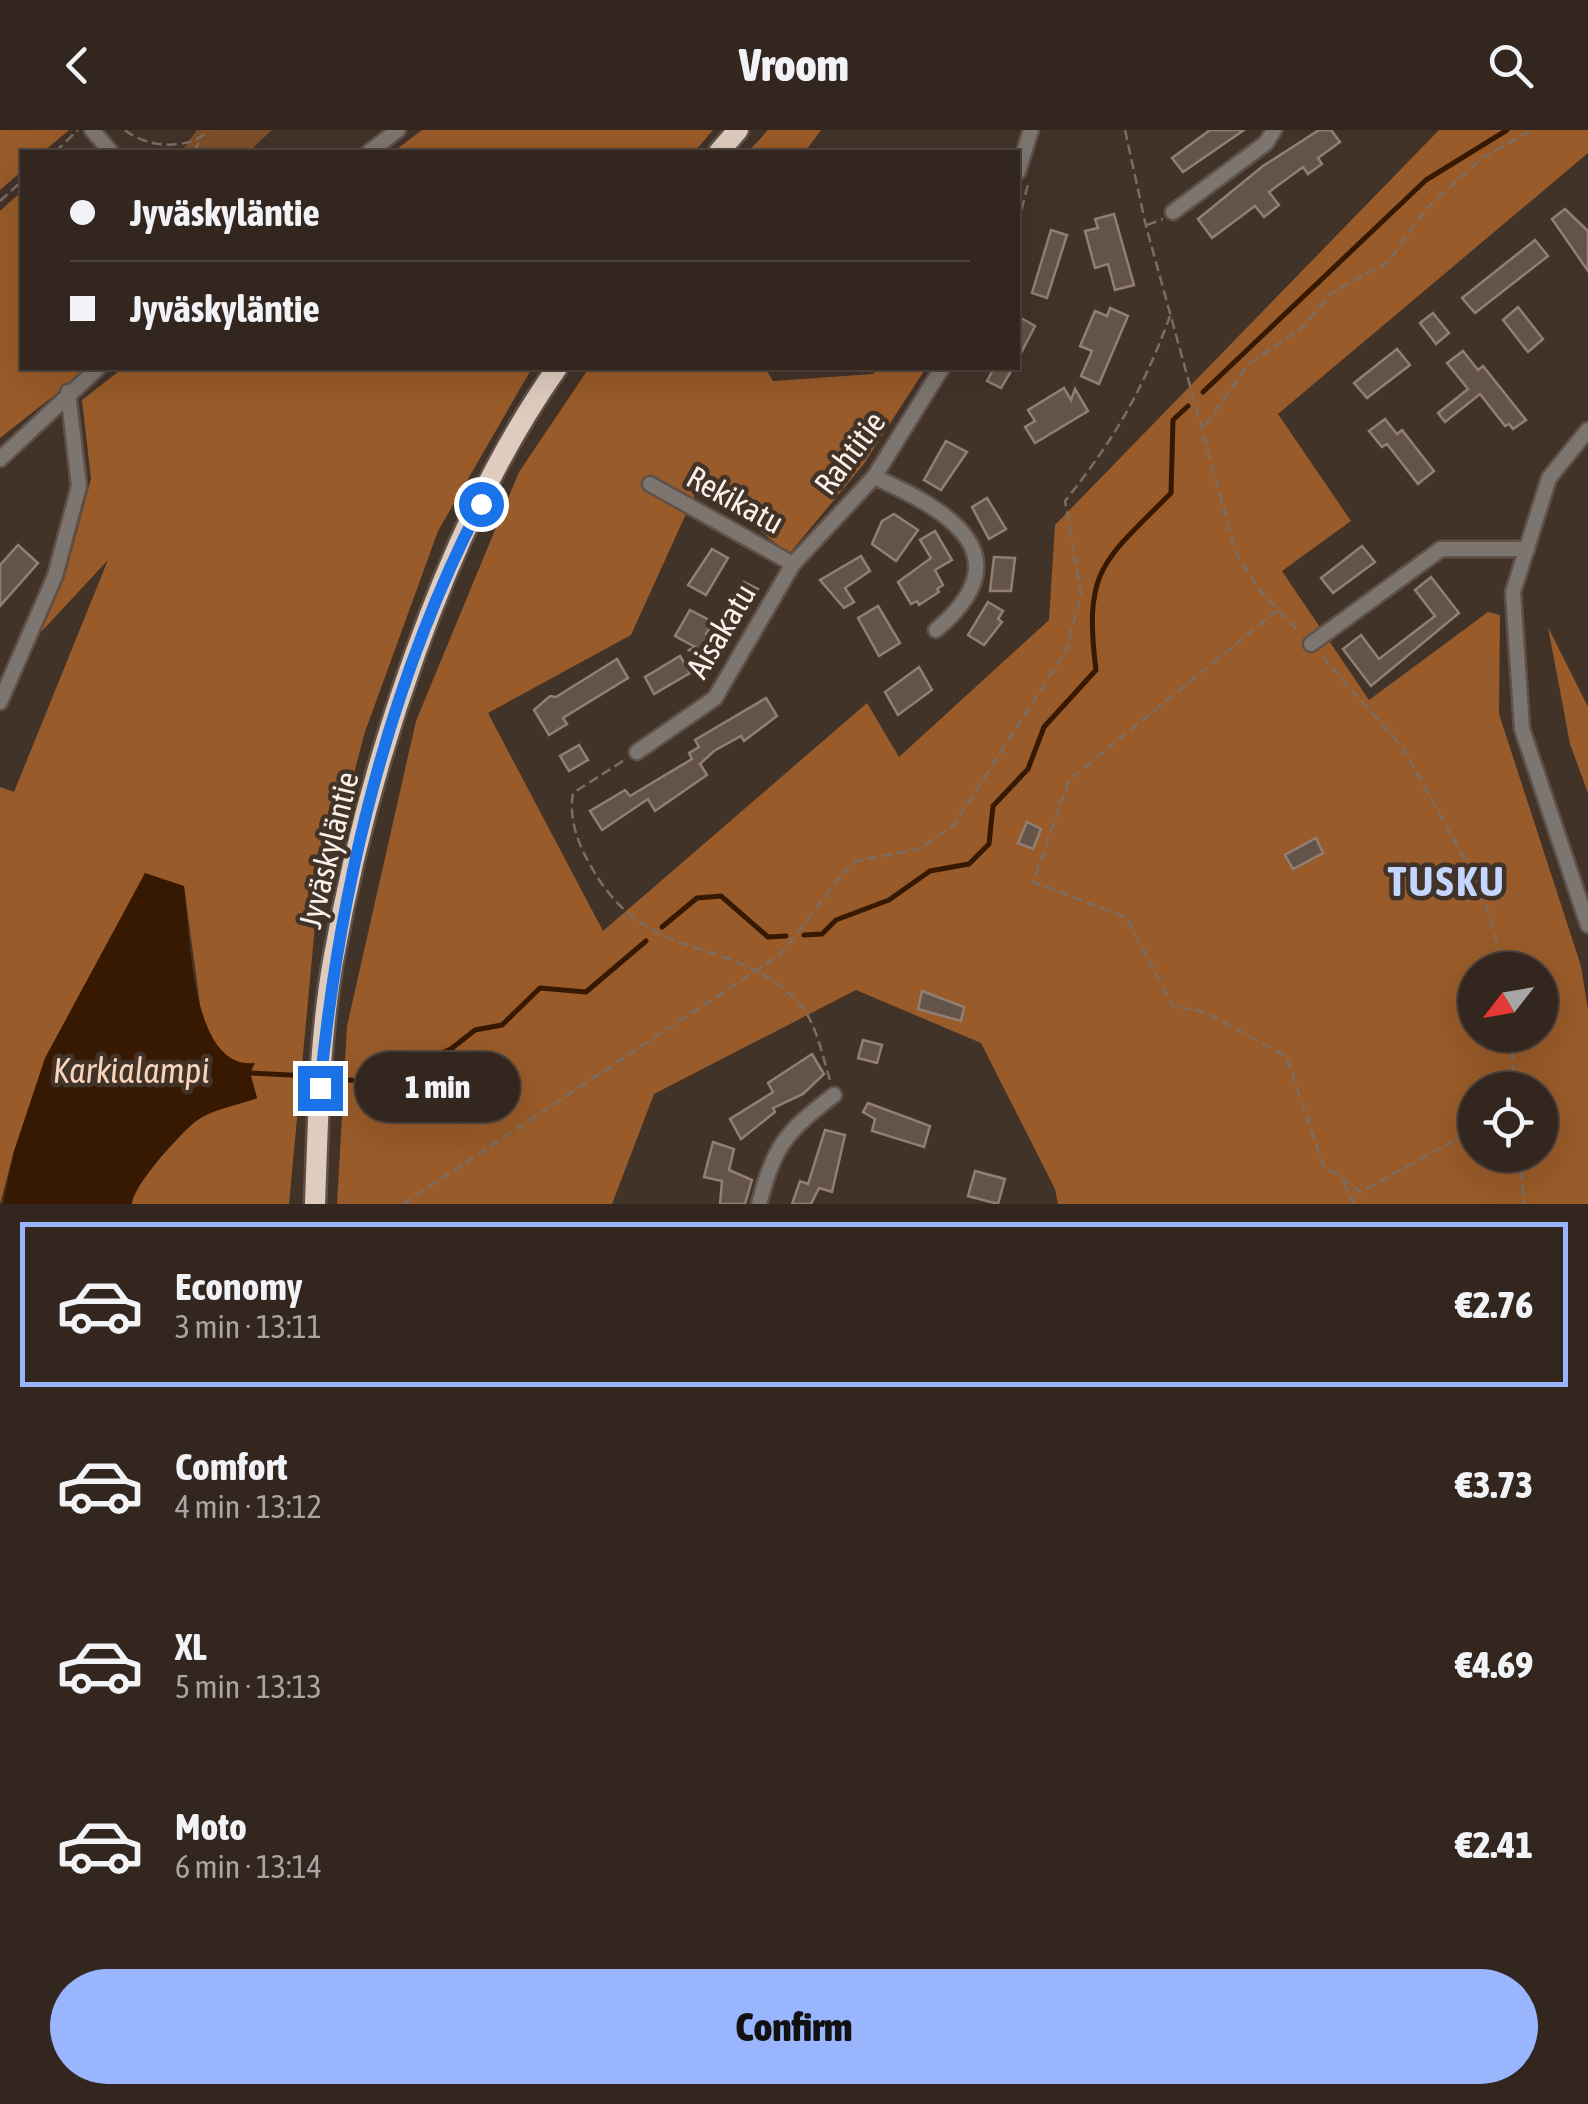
<!DOCTYPE html>
<html lang="en">
<head>
<meta charset="utf-8">
<style>
	:root { --surface:#32261f; --page:#3a2e28; --text:#f1f3f6; --muted:#a8a5a4; --line:#4d433d; --accent:#98b5fd }
	body { margin:0; font-family:"Asap Condensed",sans-serif; background:var(--page); color:var(--text); height:100vh; display:flex; flex-direction:column; font-size:38px; white-space:nowrap }
	* { box-sizing:border-box; margin:0 }
	p { font-size:32px; color:var(--muted) }
	.icon { flex:none; width:55px; height:55px; fill:none; stroke:currentColor; stroke-width:2; stroke-linecap:round; stroke-linejoin:round }
	.map { position:relative; height:1074px; overflow:hidden }
	.sheet { display:flex; flex-direction:column; background:var(--surface); flex:1 }
	.sheet>* { flex:none }
	.hud { position:absolute; left:20px; top:20px; width:1000px; height:220px; border-radius:0px; box-shadow:0 10px 40px #0002,0 0 0 2px var(--line); display:grid; align-content:center; height:220px; padding:0 50px; background:var(--surface) }
	.needle { width:65px; rotate:239deg }
	.buttons { position:absolute; left:1458px; top:822px; display:grid; gap:20px }
	.buttons a { display:grid; place-items:center; width:100px; height:100px; border-radius:50%; background:var(--surface); box-shadow:0 10px 40px #0002,0 0 0 2px var(--line); font-size:50px }
	.end { position:absolute; width:45px; height:45px; margin:-22px; border:12px solid #1a73e8; background:#fff; box-shadow:0 0 0 5px #fff }
	.from { border-radius:50% }
	.bubble { position:absolute; height:70px; border-radius:35px; background:var(--surface); box-shadow:0 10px 40px #0002,0 0 0 2px var(--line); font-size:32px; font-weight:800; line-height:70px; text-align:center }
	.hud b { display:flex; align-items:center; gap:35px; height:95px; font-size:38px }
	.hud b+b { border-top:2px solid var(--line) }
	.hud i { width:25px; height:25px; background:var(--text) }
	ul { padding:18px 0 0; list-style:none }
	li { display:flex; align-items:center; gap:30px; height:165px; margin:0 20px 15px; padding:0 30px; border:5px solid transparent; border-radius:0px }
	li div { flex:1 }
	li b { display:block; font-size:38px }
	li em { font-style:normal; font-weight:800 }
	li.current { border-color:var(--accent) }
	li>.icon { width:90px; height:90px; stroke-width:1.5 }
	.button { display:flex; gap:20px; margin-top:auto; padding:20px 50px }
	.button a { flex:1; height:115px; border-radius:60px; background:var(--accent); color:#111; font-size:40px; font-weight:800; line-height:115px; text-align:center }
	header { display:flex; justify-content:space-between; align-items:center; height:130px; padding:0 50px; background:var(--surface); font-size:45px; font-weight:800 }
	.map>svg:first-child { display:block }
</style>
</head>
<body>
<header><svg class="icon" aria-label="back" viewBox="0 0 24 24"><path d="M15 5l-7 7 7 7"/></svg>Vroom<svg class="icon" aria-label="search" viewBox="0 0 24 24"><circle cx="10" cy="10" r="6"/><path d="M15 15l6 6"/></svg></header>
<div class="map">
<svg width="1588" height="1074" viewBox="0 0 1588 1074">
	<rect width="100%" height="100%" fill="#423329"/>
	<path fill="#7d4e29" d="M197 0H272L253 18 255 22H181Z"/>
	<g fill="#995b29" fill-rule="evenodd">
		<path d="M0 0H69L43 22H22V41L0 60Z"/>
		<path d="M422 0H713L694 22H393Z"/>
		<path d="M768 0H821L805 22H748Z"/>
		<path d="M1439 0H1588V23L1278 284 1351 391 1282 441 1369 570 1488 482 1500 485 1499 584 1581 836 1588 880V1074H1058L1055 1059 981 913 856 860 654 964 612 1074H337L347 896 416 591 519 342 589 238H765L773 251 873 244 878 238H926L863 335 789 424 700 353 631 505 488 583 603 801 867 573 899 627 1049 490 1055 395ZM1475 840H1540V905H1475ZM1475 960H1540V1025H1475Z"/>
		<path d="M22 61V238H89L0 308V81Z"/>
		<path d="M123 238H532L438 401 365 602 316 785 289 1074H132C133 1055 180 1004 196 991 212 979 239 974 257 968L250 943 217 922 202 889 184 756 14 1021 0 1074V657L14 662 108 430 41 502 65 446 91 349 82 270Z"/>
		<path d="M1548 497 1588 577V663L1570 614Z"/>
	</g>
	<path fill="#371800" d="M145 743 184 756C190 801 190 941 255 933L250 943 257 968C239 975 212 979 196 991 180 1004 133 1055 132 1074H3L14 1021 45 928Z"/>
	<g fill="none" stroke-linecap="round" stroke-linejoin="round">
		<g stroke="#371800" stroke-width="5">
			<path d="M1203 262 1426 50 1507 0"/>
			<path d="M662 797 697 768 721 766 768 807 786 806"/>
			<path d="M804 805 822 804 836 790 889 770 930 741 969 734 989 714 993 676 1028 639 1044 597 1096 540C1083 438 1104 431 1171 363L1173 290 1188 276"/>
			<path d="M250 943 310 946"/>
			<path d="M339 949 370 952 451 919 475 900 502 895 540 858 586 862 646 811"/>
		</g>
	</g>
	<g fill="#635348" stroke="#917f73" stroke-width="2.5">
		<path d="M1210 0H1244L1183 42 1172 28Z"/>
		<path d="M1319 0H1331L1340 12 1318 28 1322 34 1308 44 1303 37 1269 62 1279 75 1264 87 1255 76 1212 108 1198 89 1263 36Z"/>
		<path d="M1565 79 1588 101V141L1552 89Z"/>
		<path d="M1114 84 1134 155 1115 160 1108 134 1095 138 1085 101 1098 98 1095 89Z"/>
		<path d="M1051 100 1067 105 1047 168 1032 163Z"/>
		<path d="M1535 110 1548 126 1475 183 1462 168Z"/>
		<path d="M1518 177 1543 209 1528 222 1503 190Z"/>
		<path d="M1110 178 1128 186 1099 254 1081 246 1092 221 1080 216 1095 181 1107 186Z"/>
		<path d="M1433 183 1449 203 1436 214 1420 193Z"/>
		<path d="M1021 188 1035 196 1018 229V195Z"/>
		<path d="M1397 219 1410 235 1367 268 1354 253Z"/>
		<path d="M1463 221 1478 240 1483 236 1526 290 1513 299 1509 294 1505 296 1480 264 1445 292 1438 283 1468 259 1447 233Z"/>
		<path d="M994 238H1013L1001 258 987 251Z"/>
		<path d="M1064 258 1071 270 1075 259 1088 281 1035 313 1025 297 1035 291 1028 280Z"/>
		<path d="M1385 289 1397 304 1402 300 1434 341 1418 354 1387 314 1382 317 1369 301Z"/>
		<path d="M946 311 967 322 941 360 924 350Z"/>
		<path d="M987 368 1006 399 989 409 972 377Z"/>
		<path d="M894 384 918 400 896 431 872 414 882 391Z"/>
		<path d="M935 401 952 430 935 440 943 455 937 459 939 462 919 475 917 471 911 474 898 452 931 428 920 410Z"/>
		<path d="M18 415 38 433 0 476V435Z"/>
		<path d="M1362 416 1375 432 1333 463 1321 448Z"/>
		<path d="M712 419 728 428 706 465 688 455Z"/>
		<path d="M861 426 870 441 845 458 854 472 844 478 820 450Z"/>
		<path d="M994 427 1015 428 1011 461H990Z"/>
		<path d="M1431 447 1459 483 1371 556 1343 519 1361 505 1379 529 1435 486 1415 460Z"/>
		<path d="M744 452 758 459 743 486 730 478Z"/>
		<path d="M988 472 1003 481 998 489 1002 492 984 515 968 505Z"/>
		<path d="M878 476 900 513 879 526 858 488Z"/>
		<path d="M690 480 713 492 706 504 727 515 716 535 689 520 695 517 675 506Z"/>
		<path d="M680 526 690 543 654 564 645 547Z"/>
		<path d="M617 529 628 548 563 588 567 594 549 605 534 580 550 566 556 567Z"/>
		<path d="M919 537 932 560 898 585 885 562Z"/>
		<path d="M766 568 777 586 744 611 741 606 714 621 700 634 707 645 655 681 648 669 602 700 590 681 625 660 630 666 692 629 689 623 699 617 695 610Z"/>
		<path d="M579 615 588 630 569 641 560 626Z"/>
		<path d="M1027 692 1041 699 1033 719 1018 713Z"/>
		<path d="M1316 708 1323 723 1293 739 1285 725Z"/>
		<path d="M922 861 964 877 961 891 918 879Z"/>
		<path d="M863 910 882 915 877 933 858 928Z"/>
		<path d="M812 924 824 944 803 964 773 978 775 982 741 1009 730 989 773 962 768 953Z"/>
		<path d="M868 973 930 996 924 1017 872 1001 875 989 863 982Z"/>
		<path d="M825 1000 845 1005 832 1062 819 1058 811 1074H792L800 1051 808 1054Z"/>
		<path d="M713 1012 734 1019 729 1040 752 1050 745 1074H720L722 1051 704 1047Z"/>
		<path d="M975 1041 1005 1049 998 1074 968 1066Z"/>
	</g>
	<g fill="none" stroke-linecap="round" stroke-linejoin="round">
		<defs>
			<g id="minor">
				<path d="M92 0 111 22"/>
				<path d="M369 22 398 0"/>
				<path d="M1018 42 1031 0"/>
				<path d="M1173 82 1266 13 1274 0"/>
				<path d="M1588 300 1549 348 1513 462 1522 599 1588 795"/>
				<path d="M0 329 98 238"/>
				<path d="M874 347C949 380 1025 425 936 500"/>
				<path d="M650 354 793 434"/>
				<path d="M1311 514 1441 419H1527"/>
				<path d="M0 572 55 446 79 356 68 262"/>
				<path d="M637 622 715 568 793 434 874 347 942 238"/>
				<path d="M759 1074C775 1014 786 1002 834 965"/>
			</g>
			<g id="highway">
				<path d="M719 22 738 0"/>
				<path d="M315 1074C318 994 319 911 333 831 367 640 445 396 557 238"/>
			</g>
		</defs>
		<use href="#minor" stroke="#605148" stroke-width="19"/>
		<use href="#highway" stroke="#605148" stroke-width="25"/>
		<g stroke="#7a6d64" stroke-width="2.5" stroke-dasharray="10 5" stroke-linecap="butt">
			<path d="M125 0C146 18 190 21 209 0"/>
			<path d="M1125 0 1146 96 1236 423 1258 458 1299 502"/>
			<path d="M55 22 78 0"/>
			<path d="M194 22 200 10"/>
			<path d="M0 71 22 51"/>
			<path d="M1018 94 1028 54"/>
			<path d="M1147 95 1163 89"/>
			<path d="M1205 295 1248 235 1304 196 1330 164 1388 132 1426 79 1482 28 1532 0"/>
			<path d="M1278 480 1069 650 1033 752 1126 787 1173 876 1205 882 1286 926 1323 1035 1361 1062 1475 999"/>
			<path d="M1322 526 1403 618 1482 761 1505 840"/>
			<path d="M623 631 573 663C569 685 576 709 587 729 645 841 727 799 798 872 816 891 822 925 830 950"/>
			<path d="M1511 905 1515 960"/>
			<path d="M1520 1025 1524 1074"/>
			<path d="M1344 1053 1354 1074"/>
			<path d="M403 1074 781 824 852 732 919 719 953 696 1066 521 1081 465 1065 371C1114 310 1143 260 1170 186"/>
		</g>
		<use href="#minor" stroke="#7d7670" stroke-width="14"/>
		<use href="#highway" stroke="#dfccbf" stroke-width="20"/>
	</g>
	<g fill="none" stroke-linecap="round" stroke-linejoin="round">
		<path stroke="#1a73e8" stroke-width="12" d="M320 958C339 759 388 553 481 374"/>
	</g>
	<g text-anchor="middle" stroke-width="9" stroke-linejoin="round" paint-order="stroke">
		<g font-size="32" fill="#fbf1eb" stroke="#423329">
			<text transform="translate(850 323) rotate(-53)" y="11">Rahtitie</text>
			<text transform="translate(735 370) rotate(29)" y="11">Rekikatu</text>
			<text transform="translate(721 501) rotate(-59)" y="11">Aisakatu</text>
			<text transform="translate(329 720) rotate(-76)" y="11">Jyväskyläntie</text>
		</g>
		<g font-size="35" font-style="italic" fill="#f9d4bb" stroke="#423329">
			<text x="131" y="953">Karkialampi</text>
		</g>
		<g font-size="42" font-weight="bold" letter-spacing="2.5" fill="#c4d6ff" stroke="#423329">
			<text x="1447" y="766">TUSKU</text>
		</g>
	</g>
</svg>
<div class="buttons">
<a><svg class="needle" viewBox="-14 -14 28 28"><path d="M0-13l5 13h-10z" fill="#e53935"/><path d="M0 13l5-13h-10z" fill="#a8a5a4"/></svg></a>
<a><svg class="icon" aria-label="locate" viewBox="0 0 24 24"><circle cx="12" cy="12" r="6"/><path d="M12 2v4M12 18v4M2 12h4M18 12h4"/></svg></a>
</div>
<i class="end from" style="left:481px;top:374px"></i>
<i class="end" style="left:320px;top:958px"></i>
<div class="bubble" style="left:355px;top:922px;width:165px">1 min</div>
<div class="hud">
<b><i class="from"></i>Jyväskyläntie</b>
<b><i></i>Jyväskyläntie</b>
</div>
</div>
<section class="sheet">
<ul>
<li class="current"><svg class="icon" aria-label="car" viewBox="0 0 24 24"><path d="M5 17H2v-5l4-1 3-4h7l3 4 3 1v5h-3M9 17h6M6 11h13"/><circle cx="7" cy="17" r="2"/><circle cx="17" cy="17" r="2"/></svg><div><b>Economy</b><p>3 min · 13:11</p></div><em>€2.76</em></li>
<li><svg class="icon" aria-label="car" viewBox="0 0 24 24"><path d="M5 17H2v-5l4-1 3-4h7l3 4 3 1v5h-3M9 17h6M6 11h13"/><circle cx="7" cy="17" r="2"/><circle cx="17" cy="17" r="2"/></svg><div><b>Comfort</b><p>4 min · 13:12</p></div><em>€3.73</em></li>
<li><svg class="icon" aria-label="car" viewBox="0 0 24 24"><path d="M5 17H2v-5l4-1 3-4h7l3 4 3 1v5h-3M9 17h6M6 11h13"/><circle cx="7" cy="17" r="2"/><circle cx="17" cy="17" r="2"/></svg><div><b>XL</b><p>5 min · 13:13</p></div><em>€4.69</em></li>
<li><svg class="icon" aria-label="car" viewBox="0 0 24 24"><path d="M5 17H2v-5l4-1 3-4h7l3 4 3 1v5h-3M9 17h6M6 11h13"/><circle cx="7" cy="17" r="2"/><circle cx="17" cy="17" r="2"/></svg><div><b>Moto</b><p>6 min · 13:14</p></div><em>€2.41</em></li>
</ul>
<div class="button"><a>Confirm</a></div>
</section>
</body>
</html>
